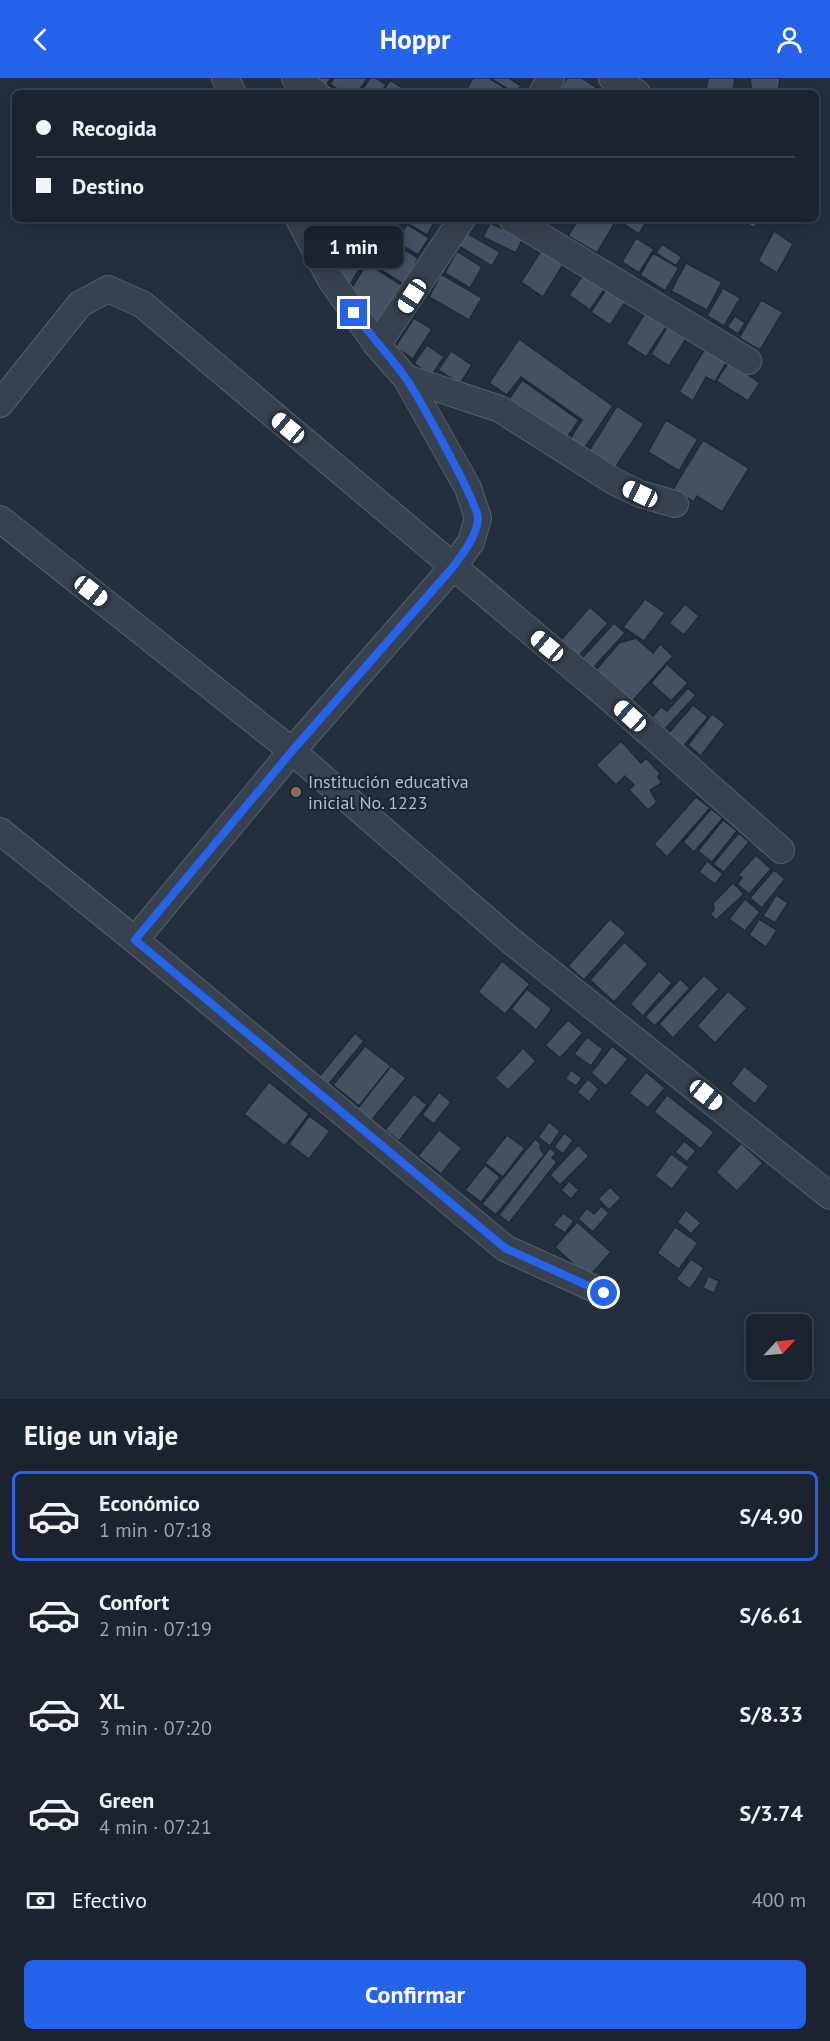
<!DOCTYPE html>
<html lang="es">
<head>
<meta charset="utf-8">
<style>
	:root { --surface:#1b232e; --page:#282f3a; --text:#f1f3f6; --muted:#a0a4aa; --line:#39404a; --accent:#2563eb }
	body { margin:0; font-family:"PT Sans",sans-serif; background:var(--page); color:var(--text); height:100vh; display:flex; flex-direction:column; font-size:22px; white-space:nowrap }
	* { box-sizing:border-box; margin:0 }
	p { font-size:20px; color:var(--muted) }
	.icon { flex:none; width:33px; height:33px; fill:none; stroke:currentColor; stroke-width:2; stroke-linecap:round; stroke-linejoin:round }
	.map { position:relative; height:1321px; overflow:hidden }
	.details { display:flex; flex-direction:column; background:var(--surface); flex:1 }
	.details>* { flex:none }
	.guide { position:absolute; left:12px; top:12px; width:807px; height:132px; border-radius:9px; box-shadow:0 3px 15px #0003,0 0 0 2px var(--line); display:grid; align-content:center; height:132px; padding:0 24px; background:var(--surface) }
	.needle { width:39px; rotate:64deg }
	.tools { position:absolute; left:746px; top:1236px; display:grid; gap:12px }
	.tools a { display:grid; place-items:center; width:66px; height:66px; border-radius:9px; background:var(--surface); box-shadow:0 3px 15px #0003,0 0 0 2px var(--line); font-size:30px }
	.end { position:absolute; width:27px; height:27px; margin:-14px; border:8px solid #2563eb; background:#fff; box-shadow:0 0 0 3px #fff }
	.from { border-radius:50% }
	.bubble { position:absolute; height:42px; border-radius:9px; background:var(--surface); box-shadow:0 3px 15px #0003,0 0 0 2px var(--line); font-size:20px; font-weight:700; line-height:42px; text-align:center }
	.car { position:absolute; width:18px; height:36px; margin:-18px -9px; border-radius:8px; box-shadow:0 0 4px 2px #0007; background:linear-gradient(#fff 24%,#345 0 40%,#fff 0 76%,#345 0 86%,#fff 0) }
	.guide b { display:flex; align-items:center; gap:21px; height:57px; font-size:22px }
	.guide b+b { border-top:2px solid var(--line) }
	.guide i { width:15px; height:15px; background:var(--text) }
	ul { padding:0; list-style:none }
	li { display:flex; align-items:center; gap:18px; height:90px; margin:0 12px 9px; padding:0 12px; border:3px solid transparent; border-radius:9px }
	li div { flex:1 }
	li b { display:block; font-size:22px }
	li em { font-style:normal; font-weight:700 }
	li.active { border-color:var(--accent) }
	li>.icon { width:54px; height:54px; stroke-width:1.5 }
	h2 { padding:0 24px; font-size:27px; line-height:72px }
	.pay { display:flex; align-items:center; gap:15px; height:66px; padding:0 24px; font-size:22px }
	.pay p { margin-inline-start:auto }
	.primary-button { display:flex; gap:12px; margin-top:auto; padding:12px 24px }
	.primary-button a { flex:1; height:69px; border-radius:9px; background:var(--accent); color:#fff; font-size:24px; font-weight:700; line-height:69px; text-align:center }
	header { display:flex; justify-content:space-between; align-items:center; height:78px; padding:0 24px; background:var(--accent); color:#fff; font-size:27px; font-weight:700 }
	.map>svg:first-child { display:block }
</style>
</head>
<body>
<header><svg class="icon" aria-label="back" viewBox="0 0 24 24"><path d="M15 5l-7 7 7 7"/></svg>Hoppr<svg class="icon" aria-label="person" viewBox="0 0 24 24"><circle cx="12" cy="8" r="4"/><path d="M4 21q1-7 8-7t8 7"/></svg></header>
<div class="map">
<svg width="830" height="1321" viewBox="0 0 830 1321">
	<rect width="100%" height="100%" fill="#242f3e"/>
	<g fill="#455162" stroke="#1f2835" stroke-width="1.5">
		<path d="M312 0H331L327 6 341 15H334Z"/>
		<path d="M334 0H368L357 15H343L330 6Z"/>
		<path d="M370 0H376L386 7 381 15H360Z"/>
		<path d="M473 0H489L513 15H471L466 12Z"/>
		<path d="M490 0H509L521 8 514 15Z"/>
		<path d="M567 0H582L605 15H563L559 12Z"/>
		<path d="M708 0H735L733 14 706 11Z"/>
		<path d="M750 0H780L778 15H752Z"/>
		<path d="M390 2 411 15H382Z"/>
		<path d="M312 141 355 142 343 162 351 168 347 175 363 185 348 210Z"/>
		<path d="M400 141H436L427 157Z"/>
		<path d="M539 141H556L552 148Z"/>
		<path d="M578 141H617L597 175 568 158Z"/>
		<path d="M622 141H648L639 156 620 144Z"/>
		<path d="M688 141H705L701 148Z"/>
		<path d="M739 141H760L754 150Z"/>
		<path d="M359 143 418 180 405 207 352 174 357 166 348 160Z"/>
		<path d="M490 145 523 160 516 175 483 159Z"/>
		<path d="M407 146 429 160 418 177 396 164Z"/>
		<path d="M774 153 793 166 777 195 758 183Z"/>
		<path d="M465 154 500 174 492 188 457 167Z"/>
		<path d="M636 160 654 171 639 195 622 184Z"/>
		<path d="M662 166 682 179 676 188 656 175Z"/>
		<path d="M457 173 482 189 470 210 445 195Z"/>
		<path d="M541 173 563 187 543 219 521 204Z"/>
		<path d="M653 175 679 190 665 213 640 197Z"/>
		<path d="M367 185 403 208 379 247 351 211Z"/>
		<path d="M686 185 722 204 707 232 671 213Z"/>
		<path d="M585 194 606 209 590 232 569 217Z"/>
		<path d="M441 196 482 220 469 242 429 219Z"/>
		<path d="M607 210 626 223 610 247 591 234Z"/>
		<path d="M723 210 740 220 724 248 707 238Z"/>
		<path d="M761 222 783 234 760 272 739 260Z"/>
		<path d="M645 235 666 249 646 279 626 266Z"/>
		<path d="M735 238 745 245 738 256 727 249Z"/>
		<path d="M414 240 432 251 413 281 395 269Z"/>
		<path d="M667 249 686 261 669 288 651 276Z"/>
		<path d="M519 261 613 328 584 371 570 361 582 342 521 299 507 317 489 305Z"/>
		<path d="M427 267 444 279 431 298 414 285Z"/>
		<path d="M704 272 727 283 715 304 706 299 693 323 679 314Z"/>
		<path d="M451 273 472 287 460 306 438 292Z"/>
		<path d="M729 284 760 305 748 323 716 303Z"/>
		<path d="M522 302 579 342 566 361 509 321Z"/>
		<path d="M617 328 644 346 615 390 589 373Z"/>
		<path d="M666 342 698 361 679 393 648 374Z"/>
		<path d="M703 362 749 390 722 434 697 418 694 424 673 411Z"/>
		<path d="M645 521 665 535 644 563 623 549Z"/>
		<path d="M685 526 699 538 684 557 669 545Z"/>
		<path d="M590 529 608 545 578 579 560 563Z"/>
		<path d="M614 545 625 555 593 590 582 580Z"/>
		<path d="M636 560 653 575 660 566 673 578 626 630 590 599 619 565Z"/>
		<path d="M667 586 688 605 671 623 651 605Z"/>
		<path d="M688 610 696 617 665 651 652 639 661 629 667 633Z"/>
		<path d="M693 627 708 639 682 670 667 657Z"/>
		<path d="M712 636 725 646 701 678 688 667Z"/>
		<path d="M621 663 641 685 646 680 660 695 658 699 662 705 650 712 657 724 648 732 629 712 634 707 625 698 616 707 596 687Z"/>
		<path d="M696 719 710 730 667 779 654 766Z"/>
		<path d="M711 731 723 740 694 774 683 764Z"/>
		<path d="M723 742 737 753 712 784 698 773Z"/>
		<path d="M739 755 749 764 724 794 713 786Z"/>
		<path d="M756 777 771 791 749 816 737 806 742 800 738 797Z"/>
		<path d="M707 783 723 796 715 806 699 794Z"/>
		<path d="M774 792 785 801 762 830 750 820Z"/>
		<path d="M733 805 744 816 716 842 710 836 714 832 713 825Z"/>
		<path d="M776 817 788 825 775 845 763 838Z"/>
		<path d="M745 821 760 834 745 853 729 841Z"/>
		<path d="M610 841 626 855 584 902 568 888Z"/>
		<path d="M759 841 777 852 766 869 749 857Z"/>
		<path d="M624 864 648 886 614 924 590 902Z"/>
		<path d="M502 883 530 906 505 936 478 914Z"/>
		<path d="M659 893 672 905 643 938 630 926Z"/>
		<path d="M704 897 719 911 673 960 659 946Z"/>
		<path d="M680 901 690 910 655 948 645 939Z"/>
		<path d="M527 911 552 931 536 952 511 931Z"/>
		<path d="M728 913 747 930 715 965 697 948Z"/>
		<path d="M568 942 583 955 560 980 545 967Z"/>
		<path d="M355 955 364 963 327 1008 318 1000Z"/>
		<path d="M587 959 603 971 591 988 574 976Z"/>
		<path d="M365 968 391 988 359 1028 333 1007Z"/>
		<path d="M612 968 628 981 606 1008 591 995Z"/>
		<path d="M523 970 536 983 508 1012 495 1000Z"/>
		<path d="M391 988 406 1000 371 1043 357 1031Z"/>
		<path d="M744 988 769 1008 755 1026 731 1006Z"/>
		<path d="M571 992 582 1000 576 1008 565 1001Z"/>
		<path d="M646 994 665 1010 648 1030 629 1015Z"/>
		<path d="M588 1001 599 1011 589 1024 577 1014Z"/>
		<path d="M269 1004 309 1036 285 1068 244 1036Z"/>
		<path d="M439 1014 451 1024 434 1046 422 1037Z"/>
		<path d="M414 1016 427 1027 399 1063 385 1052Z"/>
		<path d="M667 1017 714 1054 701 1071 654 1034Z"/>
		<path d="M309 1038 330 1053 309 1081 289 1066Z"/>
		<path d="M549 1044 560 1053 550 1068 538 1059Z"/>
		<path d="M439 1052 462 1070 441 1096 418 1078Z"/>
		<path d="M564 1055 573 1062 563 1076 554 1069Z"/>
		<path d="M507 1057 525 1070 503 1099 485 1085Z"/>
		<path d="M535 1061 541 1066 540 1070 544 1077 496 1137 482 1126Z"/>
		<path d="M684 1063 696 1073 687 1084 675 1074Z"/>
		<path d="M741 1065 763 1085 737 1113 716 1094Z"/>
		<path d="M578 1067 589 1078 560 1107 550 1097Z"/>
		<path d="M550 1070 556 1075 552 1080 557 1084 509 1145 499 1137Z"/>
		<path d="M671 1076 689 1089 672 1111 655 1098Z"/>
		<path d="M485 1087 500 1099 481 1124 465 1112Z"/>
		<path d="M569 1103 579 1112 571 1121 561 1112Z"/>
		<path d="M610 1109 621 1120 609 1132 598 1121Z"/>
		<path d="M601 1128 609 1135 593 1154 578 1141 587 1130 594 1136Z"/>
		<path d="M686 1132 701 1145 691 1156 677 1144Z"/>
		<path d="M563 1135 574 1143 565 1155 553 1147Z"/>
		<path d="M577 1144 611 1174 588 1200 555 1169Z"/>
		<path d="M675 1149 698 1165 679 1191 657 1175Z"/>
		<path d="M691 1181 704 1190 690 1211 676 1201Z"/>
		<path d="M708 1198 719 1203 714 1215 703 1210Z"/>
	</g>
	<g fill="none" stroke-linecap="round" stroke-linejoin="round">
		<defs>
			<g id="minor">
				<path d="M225 0 233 15"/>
				<path d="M295 0 316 15"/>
				<path d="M612 0 637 15"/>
				<path d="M542 15 551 0"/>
				<path d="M512 141 748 283"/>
				<path d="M377 267 462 141"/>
				<path d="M406 300 500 331 615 404 640 416 675 426"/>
				<path d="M0 326 80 226 108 211 142 226 613 623 781 772"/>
				<path d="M0 441 292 673 511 863 830 1118"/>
				<path d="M0 753 135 862 505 1170 604 1215"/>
				<path d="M135 862 292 673 453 489 471 464 478 440 468 410 406 300 377 267 331 202 299 141"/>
			</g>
		</defs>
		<use href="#minor" stroke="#565f6c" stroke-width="28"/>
		<use href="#minor" stroke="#38414e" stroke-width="26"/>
	</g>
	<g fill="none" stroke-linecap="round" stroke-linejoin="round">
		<path stroke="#2563eb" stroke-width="8" d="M354 235C370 257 389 277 405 299 417 316 479 427 478 441 476 460 463 475 453 489L292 673 135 862 505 1170 604 1215"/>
	</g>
	<circle fill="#8d6e63" stroke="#1d2633" stroke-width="2" cx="296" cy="714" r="6"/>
	<g text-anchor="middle" stroke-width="4.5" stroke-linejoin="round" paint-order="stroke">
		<g font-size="18" fill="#b4bcc9" stroke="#1d2633" text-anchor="start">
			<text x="308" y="710">Institución educativa<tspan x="308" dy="21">inicial No. 1223</tspan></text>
		</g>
	</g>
</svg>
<div class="tools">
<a><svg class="needle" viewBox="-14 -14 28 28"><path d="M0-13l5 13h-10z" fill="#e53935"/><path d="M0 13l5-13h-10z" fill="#a0a4aa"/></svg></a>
</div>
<i class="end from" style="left:604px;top:1215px"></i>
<i class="end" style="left:354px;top:235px"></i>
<div class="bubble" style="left:304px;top:148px;width:99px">1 min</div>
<i class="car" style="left:412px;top:218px;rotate:213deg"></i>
<i class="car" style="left:288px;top:350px;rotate:310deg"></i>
<i class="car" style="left:640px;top:416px;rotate:295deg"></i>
<i class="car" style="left:91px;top:513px;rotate:128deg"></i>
<i class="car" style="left:547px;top:568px;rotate:310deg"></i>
<i class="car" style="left:630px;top:638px;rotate:312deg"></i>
<i class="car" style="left:706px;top:1017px;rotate:129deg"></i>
<div class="guide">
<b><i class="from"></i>Recogida</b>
<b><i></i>Destino</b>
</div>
</div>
<section class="details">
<h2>Elige un viaje</h2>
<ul>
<li class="active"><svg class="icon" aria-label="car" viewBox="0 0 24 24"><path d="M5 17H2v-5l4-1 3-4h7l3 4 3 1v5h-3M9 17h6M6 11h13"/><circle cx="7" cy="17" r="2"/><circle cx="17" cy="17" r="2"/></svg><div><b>Económico</b><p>1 min · 07:18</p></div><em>S/4.90</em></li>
<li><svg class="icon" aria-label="car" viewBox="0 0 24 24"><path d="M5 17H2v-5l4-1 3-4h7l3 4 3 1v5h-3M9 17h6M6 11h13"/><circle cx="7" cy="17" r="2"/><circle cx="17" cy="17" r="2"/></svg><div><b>Confort</b><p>2 min · 07:19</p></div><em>S/6.61</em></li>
<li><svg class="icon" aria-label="car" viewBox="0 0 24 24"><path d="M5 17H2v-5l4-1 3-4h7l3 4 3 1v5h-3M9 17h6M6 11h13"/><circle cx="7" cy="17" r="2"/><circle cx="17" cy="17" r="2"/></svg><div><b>XL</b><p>3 min · 07:20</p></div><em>S/8.33</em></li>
<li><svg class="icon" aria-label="car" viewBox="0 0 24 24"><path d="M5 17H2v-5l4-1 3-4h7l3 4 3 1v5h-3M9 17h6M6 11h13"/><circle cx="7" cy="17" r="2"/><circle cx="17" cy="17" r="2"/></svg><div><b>Green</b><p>4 min · 07:21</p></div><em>S/3.74</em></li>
</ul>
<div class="pay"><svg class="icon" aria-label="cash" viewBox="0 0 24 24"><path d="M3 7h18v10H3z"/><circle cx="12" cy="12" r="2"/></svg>Efectivo<p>400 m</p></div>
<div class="primary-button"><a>Confirmar</a></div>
</section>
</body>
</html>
